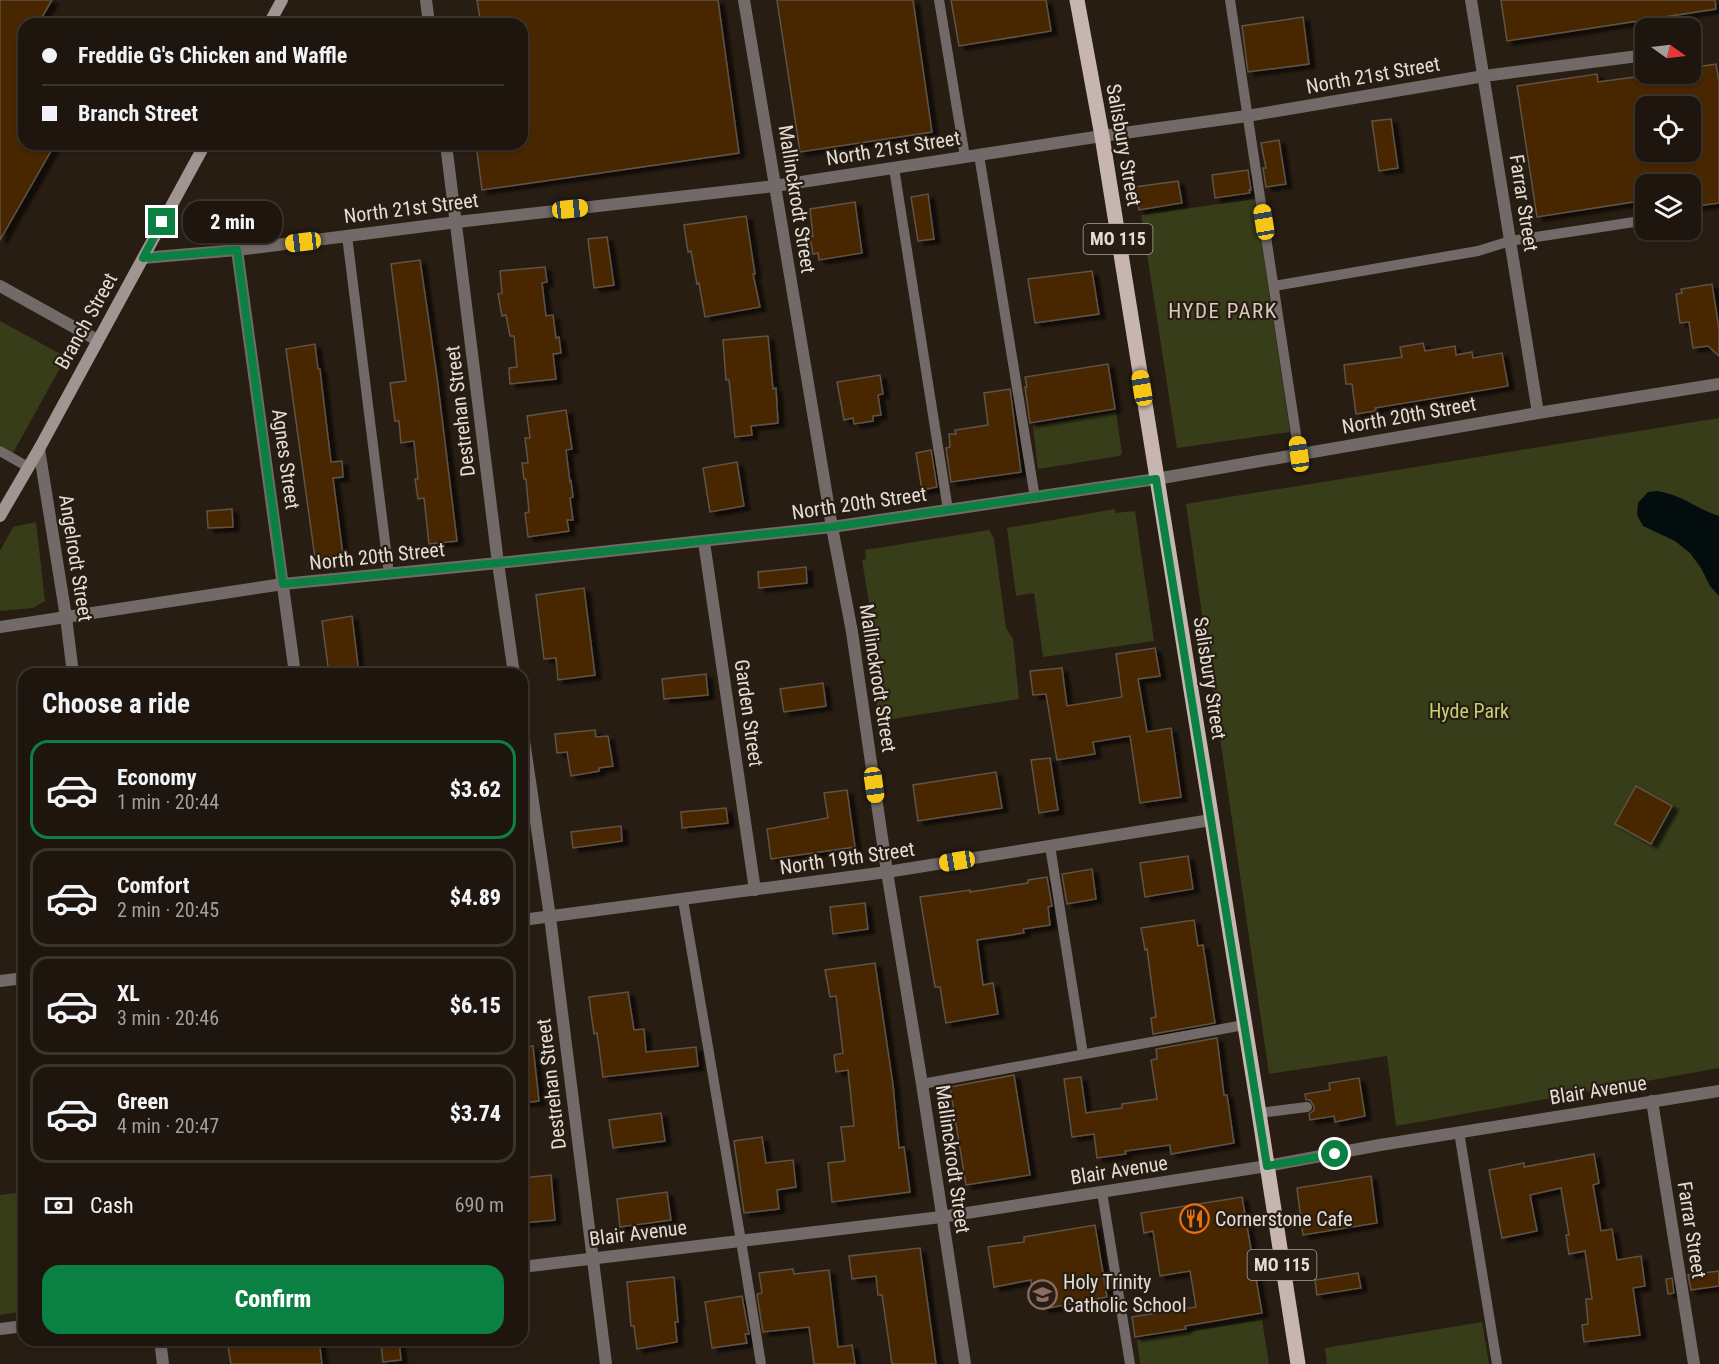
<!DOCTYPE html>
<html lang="en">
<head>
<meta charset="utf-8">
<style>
	:root { --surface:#1e160e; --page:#261f17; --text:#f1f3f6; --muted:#a19f9e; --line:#3c352e; --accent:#0b8043 }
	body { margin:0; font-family:"Roboto Condensed",sans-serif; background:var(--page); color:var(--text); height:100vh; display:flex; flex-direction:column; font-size:22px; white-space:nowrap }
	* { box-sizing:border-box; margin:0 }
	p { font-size:20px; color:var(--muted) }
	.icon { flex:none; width:33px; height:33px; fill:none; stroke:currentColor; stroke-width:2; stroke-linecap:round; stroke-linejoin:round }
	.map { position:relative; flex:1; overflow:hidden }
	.panel { position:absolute; left:18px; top:668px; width:510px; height:678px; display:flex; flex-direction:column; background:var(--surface); border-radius:18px; box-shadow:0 2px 4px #0004,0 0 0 2px var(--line) }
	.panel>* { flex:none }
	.banner { position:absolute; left:18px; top:18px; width:510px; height:132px; border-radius:18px; box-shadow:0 2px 4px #0004,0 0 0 2px var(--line); display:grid; align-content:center; height:132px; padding:0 24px; background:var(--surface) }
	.needle { width:39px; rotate:104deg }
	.fabs { position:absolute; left:1635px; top:18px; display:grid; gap:12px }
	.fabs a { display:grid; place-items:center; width:66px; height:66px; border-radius:12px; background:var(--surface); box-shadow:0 2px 4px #0004,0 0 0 2px var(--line); font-size:30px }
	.end { position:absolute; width:27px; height:27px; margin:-14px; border:8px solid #0b8043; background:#fff; box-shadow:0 0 0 3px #fff }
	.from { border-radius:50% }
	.bubble { position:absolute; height:42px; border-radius:18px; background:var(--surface); box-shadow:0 2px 4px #0004,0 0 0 2px var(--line); font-size:20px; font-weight:800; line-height:42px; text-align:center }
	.car { position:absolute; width:18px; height:36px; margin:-18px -9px; border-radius:8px; box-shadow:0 0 4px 2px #0007; background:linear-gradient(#f5c518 24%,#345 0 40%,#f5c518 0 76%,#345 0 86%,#f5c518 0) }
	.banner b { display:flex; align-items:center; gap:21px; height:57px; font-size:22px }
	.banner b+b { border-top:2px solid var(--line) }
	.banner i { width:15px; height:15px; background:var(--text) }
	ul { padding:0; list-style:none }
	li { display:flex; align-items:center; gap:18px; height:99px; margin:0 12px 9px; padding:0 12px; border:3px solid var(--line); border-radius:18px }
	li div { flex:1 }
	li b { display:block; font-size:22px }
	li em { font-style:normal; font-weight:800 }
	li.current { border-color:var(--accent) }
	li>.icon { width:54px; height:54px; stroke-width:1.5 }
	h2 { padding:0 24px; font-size:27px; line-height:72px }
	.pay { display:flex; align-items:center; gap:15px; height:66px; padding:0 24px; font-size:22px }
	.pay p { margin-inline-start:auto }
	.action { display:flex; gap:12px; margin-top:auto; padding:12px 24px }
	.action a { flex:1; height:69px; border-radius:18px; background:var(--accent); color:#fff; font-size:24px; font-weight:800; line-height:69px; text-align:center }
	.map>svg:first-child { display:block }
</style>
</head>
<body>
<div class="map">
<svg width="1719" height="1364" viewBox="0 0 1719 1364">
	<defs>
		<filter id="shadow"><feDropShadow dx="6" dy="4" stdDeviation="1.5" flood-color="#0009"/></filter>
	</defs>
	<rect width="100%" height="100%" fill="#281d13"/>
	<g fill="#383d19">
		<path d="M1255 199 1290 432 1177 448 1141 215Z"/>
		<path d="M0 321 66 357 13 453 0 445Z"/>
		<path d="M1116 412 1122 454 1119 456 1038 469 1033 426Z"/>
		<path d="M1719 418V1068L1396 1126 1387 1056 1269 1074 1186 504Z"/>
		<path d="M1115 509V513L1135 511 1154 641 1043 657 1034 593 1016 596 1007 528Z"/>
		<path d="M36 522 45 601 33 608 0 611V551L13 527Z"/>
		<path d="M989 530 994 539 1006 628 1013 639 1019 699 879 721 868 652 877 650 862 560 866 559 865 550Z"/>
		<path d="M24 1192V1311L0 1315V1195Z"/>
		<path d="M1262 1320 1269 1364H1140L1137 1340Z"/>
		<path d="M1482 1322 1489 1364H1327L1325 1348Z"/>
	</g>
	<path fill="#030d0e" d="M1657 491C1680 494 1697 509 1719 516V596L1710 586 1701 568 1690 553 1675 541 1643 526 1637 515 1638 503 1648 492Z"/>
	<g fill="#472700" stroke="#5f5347" stroke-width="1.5" fill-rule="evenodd" filter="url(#shadow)">
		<path d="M0 0H52L38 24H24V144H55L0 240Z"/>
		<path d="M477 0H718L739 153 482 190 476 144H522V24H481Z"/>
		<path d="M777 0H913L932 132 800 152Z"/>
		<path d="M951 0H1046L1051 31 959 46Z"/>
		<path d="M1501 0H1715L1716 9 1507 41Z"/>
		<path d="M1303 17 1309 64 1248 72 1242 26Z"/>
		<path d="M1716 64 1719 81V203L1690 207V184H1646V200L1537 217 1517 86 1597 74 1598 82 1657 74H1690V68ZM1646 106H1690V152H1646Z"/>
		<path d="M1391 119 1398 168 1379 171 1372 121Z"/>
		<path d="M1279 140 1286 184 1266 187 1263 168H1266L1261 143Z"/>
		<path d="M1248 170 1251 190H1249L1250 193 1215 198 1212 175Z"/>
		<path d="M1178 181 1182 203 1139 210 1135 187Z"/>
		<path d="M928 194 934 239 918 241 911 197Z"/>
		<path d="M855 202 862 253 819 260 818 253 813 254 810 237 813 236 810 209Z"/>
		<path d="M746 216 755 274H753L760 307 705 317 699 283 697 284 691 251 688 252 684 225Z"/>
		<path d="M607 237 614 285 594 288 588 239Z"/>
		<path d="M420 260 437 377 457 541 429 544 424 498 418 499 415 479H418L414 441 401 443 399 421H395L390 383 406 381 391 264Z"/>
		<path d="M545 267 547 282 542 283 546 316 553 315 556 338 559 337 561 353 553 354 556 379 510 384 509 368 517 367 514 336H510L506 315 502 316 498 294 502 293 500 271Z"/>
		<path d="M1092 271 1099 314 1035 323 1028 279Z"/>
		<path d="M1712 284 1719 329V356L1708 346 1693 348 1689 322 1680 323 1676 294 1682 293 1681 289Z"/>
		<path d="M768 336 773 389 776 388 778 423 751 426 752 435 735 437 729 380H726L723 340Z"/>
		<path d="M1423 343 1425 351 1455 346 1456 355 1472 352 1473 358 1502 353 1508 386 1375 408 1376 411 1356 414 1352 384H1346L1344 365 1402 357 1400 347Z"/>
		<path d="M315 344 318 369H320L322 387 331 462 342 461 343 477 333 478 343 555 315 558 286 349Z"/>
		<path d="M1108 364 1115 409 1030 423 1025 387H1027L1025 377Z"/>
		<path d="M880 375 883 394 878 395 881 415 873 416V421L854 424 853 418 844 420 837 382Z"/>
		<path d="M1010 389 1021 472 951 482 946 448 950 447 949 434H956L955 430 988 425 984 393Z"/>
		<path d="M566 410 572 449 566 450 570 482 571 481 573 497 570 498 573 520H567L569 531 528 537 525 513 529 512 526 479H524L522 463H528L525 438H530L527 416Z"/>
		<path d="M931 450 937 487 922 490 916 453Z"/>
		<path d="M737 462 744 506 710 512 703 468Z"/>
		<path d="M232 509 233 527 208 528 207 511Z"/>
		<path d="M806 567 807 583 759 588 758 572Z"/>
		<path d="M584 588 595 675 558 680 556 658 544 659 536 595Z"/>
		<path d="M352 616 359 674H329L322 621Z"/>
		<path d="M1155 648 1160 676 1138 679 1147 732 1171 728 1181 797 1140 803 1130 736 1093 742 1095 754 1057 760 1046 694 1033 695 1030 671 1062 668 1067 706 1122 697 1116 654Z"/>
		<path d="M706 674 708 695 664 699 662 679Z"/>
		<path d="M823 683 826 706 784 712 780 689Z"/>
		<path d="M595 730 596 737 608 736 613 766 599 768V771L571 776 567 752 557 753 555 734Z"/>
		<path d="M1050 758 1058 810 1039 813 1031 760Z"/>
		<path d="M996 772 1002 808 918 821 913 785Z"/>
		<path d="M1636 786 1672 806 1651 844 1615 824Z"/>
		<path d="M847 790 855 847 771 859 767 829 828 818 824 793Z"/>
		<path d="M726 808 728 823 682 828 681 812Z"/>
		<path d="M621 826 622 841 573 848 571 832Z"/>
		<path d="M1188 856 1193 889 1145 897 1140 863Z"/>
		<path d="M1092 869 1096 899 1067 904 1062 874Z"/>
		<path d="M1047 877 1052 906 1048 907 1050 925 1023 929 1024 933 977 940 983 985 993 983 998 1014 946 1023 940 987H935L920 897 970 890V892L1028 883V880Z"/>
		<path d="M865 903 868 929 833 934 830 907Z"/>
		<path d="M1194 920 1198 946 1203 945 1215 1023 1153 1034 1151 1018 1156 1017 1147 949 1145 950 1141 928Z"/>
		<path d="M875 963 893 1085 899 1148 904 1147 910 1192 832 1202 828 1163 845 1161 841 1127 854 1126 848 1070 836 1072 834 1055 843 1053 836 996 830 997 825 970Z"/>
		<path d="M628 992 634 1030 644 1029 646 1052 696 1047 698 1066 603 1077 597 1033 594 1034 589 997Z"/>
		<path d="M1217 1038 1224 1095H1227L1234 1143 1171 1154 1170 1145 1125 1151 1126 1154 1097 1158 1094 1134 1072 1137 1064 1079 1081 1077 1086 1113 1122 1108V1104L1157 1099 1151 1060 1157 1059 1156 1049Z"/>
		<path d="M533 1046 539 1101 522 1103V1047Z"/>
		<path d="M1014 1075 1030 1175 966 1185 950 1087Z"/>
		<path d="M1359 1078 1365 1116 1335 1122 1334 1116 1310 1120 1309 1114 1314 1110V1106L1310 1100H1306L1305 1094 1330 1090 1329 1083Z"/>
		<path d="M661 1113 665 1141 613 1148 609 1120Z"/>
		<path d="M762 1137 766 1163 793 1160 796 1187 777 1190 779 1209 744 1213 734 1141Z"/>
		<path d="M1594 1154 1599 1183 1593 1185 1601 1231 1612 1229 1617 1260 1641 1256 1645 1286 1633 1288 1640 1335 1584 1342 1582 1325 1588 1324 1586 1299H1592L1585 1251 1569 1254 1566 1235H1569L1561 1188 1530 1195 1537 1231 1502 1238 1489 1170 1524 1163V1167Z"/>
		<path d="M551 1175 555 1220 522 1223V1178Z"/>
		<path d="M1371 1176 1377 1223 1303 1235 1297 1188Z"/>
		<path d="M667 1192 671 1220 620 1227 617 1199Z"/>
		<path d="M1242 1197 1262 1313 1185 1326 1186 1329 1135 1337 1132 1317 1196 1307 1190 1271 1160 1276 1153 1231 1144 1233 1141 1213Z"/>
		<path d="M1095 1225 1107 1297 1043 1309 1041 1294 1033 1295 1031 1280 994 1287 988 1247 1024 1242V1237Z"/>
		<path d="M920 1248 936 1364H892L882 1295H878L876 1276 852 1279 849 1256Z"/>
		<path d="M793 1269 794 1274 829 1270 838 1347 852 1345 855 1364H814L809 1327 763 1332 757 1294 762 1293 759 1273Z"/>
		<path d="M1719 1271V1286L1691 1290 1688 1275Z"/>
		<path d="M1358 1273 1361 1288 1317 1295 1315 1280Z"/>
		<path d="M674 1277 678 1322H675L677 1342 637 1349 634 1326H631L627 1282Z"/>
		<path d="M1672 1278 1674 1293 1668 1294 1666 1279Z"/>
		<path d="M742 1296 749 1334H745L747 1343 712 1348 705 1302Z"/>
		<path d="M227 1340H319L322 1364H231Z"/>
		<path d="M383 1340H399L401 1360 383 1362 381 1344 383 1343Z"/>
	</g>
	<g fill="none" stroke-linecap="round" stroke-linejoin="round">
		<g stroke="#726a68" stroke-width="10">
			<path d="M939 0 965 157"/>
			<path d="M1230 0 1299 454"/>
			<path d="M979 155 1035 498"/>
			<path d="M894 168 948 510"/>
			<path d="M347 236 389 574"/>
			<path d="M1274 286 1478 251 1510 241 1634 222"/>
			<path d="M0 451 28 467"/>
			<path d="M1050 846 1083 1054"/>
			<path d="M683 900 741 1241 761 1364"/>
			<path d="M922 1084 1244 1025"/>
			<path d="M1259 1113 1307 1107"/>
			<path d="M1459 1132 1497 1364"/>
			<path d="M1102 1192 1130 1364"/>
		</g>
		<g stroke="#726a68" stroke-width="12">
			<path d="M426 0 429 24"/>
			<path d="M744 0 832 527 852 632 887 872 922 1084 965 1364"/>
			<path d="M1471 0 1538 413"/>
			<path d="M446 144 498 563 514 674"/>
			<path d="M237 250 295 674"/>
			<path d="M143 258 237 250 457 222 775 186 1102 136 1247 116 1484 76 1646 55"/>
			<path d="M0 286 97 340"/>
			<path d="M39 449 66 617 73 674"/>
			<path d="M704 542 755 890"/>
			<path d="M0 627 283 584 498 563 832 527 1156 479 1538 413 1719 384"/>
			<path d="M522 727 550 917 606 1364"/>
			<path d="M522 920 887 872 1211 820"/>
			<path d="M0 981 24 978"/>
			<path d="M1652 1101 1694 1364"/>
			<path d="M522 1267 941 1217 1267 1166 1380 1145 1719 1091"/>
			<path d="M0 1329 24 1326"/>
			<path d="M160 1340 163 1364"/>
		</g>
		<g stroke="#a29491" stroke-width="12">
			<path d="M269 24 282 0"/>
			<path d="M0 516 39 449 205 144"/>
		</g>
		<path stroke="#c7b5b2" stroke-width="15" d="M1077 0 1102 136 1259 1113 1298 1364"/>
	</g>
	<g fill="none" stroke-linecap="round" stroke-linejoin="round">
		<path stroke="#0b8043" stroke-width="8" d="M162 222 143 258 237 250 283 584 498 563 832 527 1156 479 1267 1166 1335 1154"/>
	</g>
	<defs>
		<symbol id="restaurant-ring" viewBox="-11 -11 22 22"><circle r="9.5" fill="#281d13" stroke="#e8710a" stroke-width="1.5"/><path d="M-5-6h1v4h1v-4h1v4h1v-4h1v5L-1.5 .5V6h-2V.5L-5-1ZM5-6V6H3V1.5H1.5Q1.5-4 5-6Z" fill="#e8710a"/></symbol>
		<symbol id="school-ring" viewBox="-11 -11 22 22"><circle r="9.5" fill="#281d13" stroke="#8d6e63" stroke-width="1.5"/><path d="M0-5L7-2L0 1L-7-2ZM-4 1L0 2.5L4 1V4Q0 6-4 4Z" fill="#8d6e63"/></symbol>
	</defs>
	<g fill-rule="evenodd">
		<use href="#restaurant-ring" x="1178" y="1202" width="33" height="33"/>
		<use href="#school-ring" x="1026" y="1278" width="33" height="33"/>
	</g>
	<g text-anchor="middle" stroke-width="4.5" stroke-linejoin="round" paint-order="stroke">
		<g fill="#281d13" stroke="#aca39c" stroke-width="1.5">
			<rect x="1083.5" y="224" width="69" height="30" rx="4.5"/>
			<rect x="1247.5" y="1250" width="69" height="30" rx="4.5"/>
		</g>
		<g font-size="18" font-weight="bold" fill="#e4ddd6">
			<text x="1118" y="245">MO 115</text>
			<text x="1282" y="1271">MO 115</text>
		</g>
		<g font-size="20" fill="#e4ddd6" stroke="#281d13">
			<text transform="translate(1373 75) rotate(-10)" y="7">North 21st Street</text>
			<text transform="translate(1124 145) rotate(80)" y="7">Salisbury Street</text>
			<text transform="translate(893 148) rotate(-9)" y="7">North 21st Street</text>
			<text transform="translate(797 199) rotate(81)" y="7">Mallinckrodt Street</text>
			<text transform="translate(1524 203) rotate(81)" y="7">Farrar Street</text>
			<text transform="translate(411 208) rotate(-7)" y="7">North 21st Street</text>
			<text transform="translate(86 321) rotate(-61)" y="7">Branch Street</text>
			<text transform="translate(460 411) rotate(-97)" y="7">Destrehan Street</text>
			<text transform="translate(1409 415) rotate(-10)" y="7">North 20th Street</text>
			<text transform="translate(286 459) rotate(82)" y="7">Agnes Street</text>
			<text transform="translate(859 503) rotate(-8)" y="7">North 20th Street</text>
			<text transform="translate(377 556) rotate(-6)" y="7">North 20th Street</text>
			<text transform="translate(76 558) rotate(81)" y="7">Angelrodt Street</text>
			<text transform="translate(878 678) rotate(81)" y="7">Mallinckrodt Street</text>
			<text transform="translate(1210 678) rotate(81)" y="7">Salisbury Street</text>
			<text transform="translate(749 713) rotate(82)" y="7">Garden Street</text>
			<text transform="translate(847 858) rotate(-8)" y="7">North 19th Street</text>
			<text transform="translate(551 1084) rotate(-97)" y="7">Destrehan Street</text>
			<text transform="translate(1598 1090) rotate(-9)" y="7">Blair Avenue</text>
			<text transform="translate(953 1159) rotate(82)" y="7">Mallinckrodt Street</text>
			<text transform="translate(1119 1170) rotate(-9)" y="7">Blair Avenue</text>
			<text transform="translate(1692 1230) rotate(81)" y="7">Farrar Street</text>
			<text transform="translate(638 1233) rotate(-7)" y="7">Blair Avenue</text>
		</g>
		<g font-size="20" fill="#c3d073" stroke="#281d13">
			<text x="1469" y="718">Hyde Park</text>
		</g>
		<g font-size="20" fill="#e4ddd6" stroke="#281d13" text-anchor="start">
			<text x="1215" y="1226">Cornerstone Cafe</text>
			<text x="1063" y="1289">Holy Trinity<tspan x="1063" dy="23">Catholic School</tspan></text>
		</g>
		<g font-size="21" letter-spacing="1.5" fill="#dacbbd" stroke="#281d13">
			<text x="1223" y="318">HYDE PARK</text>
		</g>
	</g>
</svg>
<div class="fabs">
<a><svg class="needle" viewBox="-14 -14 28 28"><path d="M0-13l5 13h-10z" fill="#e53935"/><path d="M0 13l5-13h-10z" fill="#a19f9e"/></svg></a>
<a><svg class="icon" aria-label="locate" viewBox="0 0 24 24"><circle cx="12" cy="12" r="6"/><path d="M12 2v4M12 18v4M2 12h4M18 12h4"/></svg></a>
<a><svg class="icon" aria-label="layers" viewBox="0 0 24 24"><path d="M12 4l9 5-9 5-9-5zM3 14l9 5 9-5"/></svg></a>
</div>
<i class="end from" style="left:1335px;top:1154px"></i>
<i class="end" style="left:162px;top:222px"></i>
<div class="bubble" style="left:183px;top:201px;width:99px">2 min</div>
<i class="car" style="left:570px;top:209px;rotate:84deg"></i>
<i class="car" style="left:1264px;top:222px;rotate:351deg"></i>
<i class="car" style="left:303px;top:242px;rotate:263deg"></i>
<i class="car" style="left:1142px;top:388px;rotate:351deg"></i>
<i class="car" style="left:1299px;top:454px;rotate:352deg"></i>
<i class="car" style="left:874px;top:785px;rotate:172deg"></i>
<i class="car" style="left:957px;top:861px;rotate:261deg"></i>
<div class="banner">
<b><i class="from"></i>Freddie G's Chicken and Waffle</b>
<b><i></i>Branch Street</b>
</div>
<section class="panel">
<h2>Choose a ride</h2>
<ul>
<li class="current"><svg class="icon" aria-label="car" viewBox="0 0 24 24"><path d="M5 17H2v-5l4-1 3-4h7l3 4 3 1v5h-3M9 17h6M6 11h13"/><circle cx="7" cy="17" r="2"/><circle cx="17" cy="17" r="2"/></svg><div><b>Economy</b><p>1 min · 20:44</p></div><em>$3.62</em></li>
<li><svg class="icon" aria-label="car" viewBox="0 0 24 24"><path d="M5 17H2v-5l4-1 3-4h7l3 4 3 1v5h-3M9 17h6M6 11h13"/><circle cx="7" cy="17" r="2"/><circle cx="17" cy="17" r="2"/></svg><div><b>Comfort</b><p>2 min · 20:45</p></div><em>$4.89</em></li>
<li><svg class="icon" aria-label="car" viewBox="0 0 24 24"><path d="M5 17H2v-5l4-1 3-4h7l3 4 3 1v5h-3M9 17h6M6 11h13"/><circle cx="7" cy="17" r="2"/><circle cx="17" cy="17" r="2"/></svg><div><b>XL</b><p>3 min · 20:46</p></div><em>$6.15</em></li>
<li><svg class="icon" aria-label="car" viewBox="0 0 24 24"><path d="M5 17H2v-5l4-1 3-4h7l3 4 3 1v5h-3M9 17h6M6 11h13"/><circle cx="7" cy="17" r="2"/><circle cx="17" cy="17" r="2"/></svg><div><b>Green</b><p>4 min · 20:47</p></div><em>$3.74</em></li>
</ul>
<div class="pay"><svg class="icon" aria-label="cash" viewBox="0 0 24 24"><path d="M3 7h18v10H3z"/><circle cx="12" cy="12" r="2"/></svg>Cash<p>690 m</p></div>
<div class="action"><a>Confirm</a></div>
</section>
</div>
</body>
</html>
